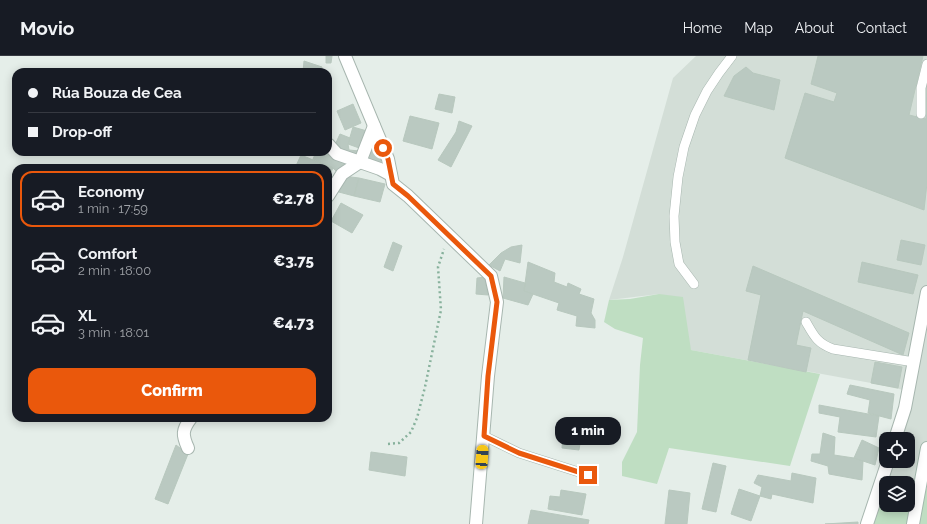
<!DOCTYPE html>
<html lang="en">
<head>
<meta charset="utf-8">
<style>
	:root { --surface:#171b24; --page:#20242c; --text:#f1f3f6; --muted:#9ea1a6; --line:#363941; --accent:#ea580c }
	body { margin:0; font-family:Raleway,sans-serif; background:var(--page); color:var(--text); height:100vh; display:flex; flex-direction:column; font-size:15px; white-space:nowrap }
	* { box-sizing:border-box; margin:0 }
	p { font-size:13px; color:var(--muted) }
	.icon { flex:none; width:22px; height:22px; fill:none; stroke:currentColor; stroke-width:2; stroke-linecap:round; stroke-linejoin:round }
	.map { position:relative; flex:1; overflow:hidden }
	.details { position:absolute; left:12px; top:108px; width:320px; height:258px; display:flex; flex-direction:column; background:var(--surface); border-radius:12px; box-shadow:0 2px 10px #0003 }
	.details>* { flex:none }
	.guide { position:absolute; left:12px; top:12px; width:320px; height:88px; border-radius:12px; box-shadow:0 2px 10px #0003; display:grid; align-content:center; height:88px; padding:0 16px; background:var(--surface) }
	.controls { position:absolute; left:879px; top:376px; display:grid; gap:8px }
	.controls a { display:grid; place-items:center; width:36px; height:36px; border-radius:8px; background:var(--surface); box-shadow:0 2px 10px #0003; font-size:20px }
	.end { position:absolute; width:18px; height:18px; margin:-9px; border:5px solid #ea580c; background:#fff; box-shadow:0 0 0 2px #fff }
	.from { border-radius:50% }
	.bubble { position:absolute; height:28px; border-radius:12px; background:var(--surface); box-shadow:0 2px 10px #0003; font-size:13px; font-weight:800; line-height:28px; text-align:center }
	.car { position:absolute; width:12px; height:24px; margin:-12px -6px; border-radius:5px; box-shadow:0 0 3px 1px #0007; background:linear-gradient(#f5c518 24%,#345 0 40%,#f5c518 0 76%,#345 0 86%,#f5c518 0) }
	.guide b { display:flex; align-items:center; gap:14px; height:38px; font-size:15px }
	.guide b+b { border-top:1px solid var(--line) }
	.guide i { width:10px; height:10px; background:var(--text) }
	ul { padding:7px 0 0; list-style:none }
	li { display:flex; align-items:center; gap:12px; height:56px; margin:0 8px 6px; padding:0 8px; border:2px solid transparent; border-radius:12px }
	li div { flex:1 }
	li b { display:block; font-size:15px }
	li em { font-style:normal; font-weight:800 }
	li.active { border-color:var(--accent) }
	li>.icon { width:36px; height:36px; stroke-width:1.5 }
	.action { display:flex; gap:8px; margin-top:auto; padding:8px 16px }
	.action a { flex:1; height:46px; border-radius:12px; background:var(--accent); color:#fff; font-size:16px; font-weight:800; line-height:46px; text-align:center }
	header { display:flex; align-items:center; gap:24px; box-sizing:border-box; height:56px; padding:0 20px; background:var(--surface); border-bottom:1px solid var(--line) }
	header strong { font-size:19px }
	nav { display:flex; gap:22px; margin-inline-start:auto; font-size:14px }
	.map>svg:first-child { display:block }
</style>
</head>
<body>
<header>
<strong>Movio</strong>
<nav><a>Home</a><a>Map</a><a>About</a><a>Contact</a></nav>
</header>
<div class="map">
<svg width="927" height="468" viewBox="0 0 927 468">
	<rect width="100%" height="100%" fill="#e5eee9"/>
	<path fill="#d3ded7" d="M696 0H927V433L920 434 908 431V427H886L888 405H908V383H894L908 335 871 327 691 294 659 238 609 244 623 201 673 22Z"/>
	<g fill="#bfdec2">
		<path d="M659 238 683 241 691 294 820 318 790 410 669 392 657 428 622 420V406L637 376 640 309 643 282 615 273 604 266 609 244 630 243Z"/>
		<path d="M886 428V449H908V431L920 434 927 433V468H867Z"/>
	</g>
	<g fill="#bac9c1" stroke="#b8c8be">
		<path d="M326 0H332L331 7H326Z"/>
		<path d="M818 0H923L909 59 926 63 927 24V127L924 154 785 102 805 37 834 46 837 37 811 28Z"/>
		<path d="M304 5 322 11 321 16H303Z"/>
		<path d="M746 11 753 17 780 24 774 54 724 40 734 20Z"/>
		<path d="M439 38 455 41 452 57 435 53Z"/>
		<path d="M353 48 361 67 345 74 337 55Z"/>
		<path d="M410 60 439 67 432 93 403 85Z"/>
		<path d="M459 65 472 70 451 111 438 104 456 76Z"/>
		<path d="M353 71 367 75 362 93 348 88Z"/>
		<path d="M340 78 350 82 348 88 349 94 359 95 358 102 334 91Z"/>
		<path d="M374 85 383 104 377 108 368 105V94Z"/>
		<path d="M328 92 344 108 336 115 333 112 313 103 316 96H328Z"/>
		<path d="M301 99 333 112 328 122V112H295Z"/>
		<path d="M343 120 359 122 354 140 335 135Z"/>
		<path d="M359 122 385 128 380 146 354 140Z"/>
		<path d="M341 147 363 159 352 177 331 165Z"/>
		<path d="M901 184 925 189 921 209 897 204Z"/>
		<path d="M393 186 402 190 393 215 384 211Z"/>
		<path d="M522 189 520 207 505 203 500 215 489 209 501 197 511 191Z"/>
		<path d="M528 206 555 217 554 226 567 231 568 227 581 233 579 238 594 243 591 257 595 264V272L576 270 577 260 557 254 559 247 524 235Z"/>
		<path d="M862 206 918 219 913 238 858 226Z"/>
		<path d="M753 210 909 277 903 299 803 255 796 289 811 292 806 316 748 304 761 239 746 235Z"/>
		<path d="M485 221 488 239 476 238 477 222Z"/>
		<path d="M504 221 525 227 524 235 533 238 528 249 503 242Z"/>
		<path d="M875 306 902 311 898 332 871 327Z"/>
		<path d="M850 329 894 338 891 363 868 357 870 344 847 338Z"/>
		<path d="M819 349 879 360 876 381 838 376 840 361 819 357Z"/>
		<path d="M823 377 835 381 834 399 854 402 863 405 862 424 829 418 828 410 811 405 812 398H820Z"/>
		<path d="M563 379 581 381 579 394 562 392Z"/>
		<path d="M862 384 879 392 875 409 854 402Z"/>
		<path d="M176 389 188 398 168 448 155 443Z"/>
		<path d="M371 396 407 401 405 420 369 414Z"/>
		<path d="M713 407 726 410 716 456 702 453Z"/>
		<path d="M792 417 816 422 813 447 772 438 771 443 760 440 762 431 754 427 758 419 791 425Z"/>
		<path d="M739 433 760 440 751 465 731 458Z"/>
		<path d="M561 434 586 438 582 459 548 453 550 440 560 441Z"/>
		<path d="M669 434 690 437 687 468H665Z"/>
		<path d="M531 454 589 464 588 468H528Z"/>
		<path d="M858 466V468H825Z"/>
	</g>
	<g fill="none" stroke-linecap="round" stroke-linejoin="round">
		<defs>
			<g id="service">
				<path d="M921 58V32L927 8"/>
				<path d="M694 228 679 208 675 186 674 160 678 121 684 91 695 59 707 35 719 17 732 0"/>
				<path d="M806 266C814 280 817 287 833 293L914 306"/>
				<path d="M484 380 519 397 588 419"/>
			</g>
			<g id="minor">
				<path d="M345 0 388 103 393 128 408 140 491 220 497 246 488 320 476 468"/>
				<path d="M328 88 337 98 380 113 391 119"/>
				<path d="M328 140 342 118 360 106 374 70"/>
				<path d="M895 383 905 352 927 236"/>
				<path d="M188 392C182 379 182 374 191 362"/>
				<path d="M867 468 888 405"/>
			</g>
			<path id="secondary" d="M913 468 927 392"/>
		</defs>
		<use href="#service" stroke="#a7b6af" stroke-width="10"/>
		<use href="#minor" stroke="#a7b6af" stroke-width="14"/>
		<use href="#secondary" stroke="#a4b9ae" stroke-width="14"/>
		<path stroke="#87b19c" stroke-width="2.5" stroke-dasharray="2 3" stroke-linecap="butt" d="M388 388 399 387 411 376 417 362 425 331 441 254 438 211 444 193"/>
		<use href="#service" stroke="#fff" stroke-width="9"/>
		<use href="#minor" stroke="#fff" stroke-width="12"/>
		<use href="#secondary" stroke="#fff" stroke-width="12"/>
	</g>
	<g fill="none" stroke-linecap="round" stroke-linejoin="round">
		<path stroke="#ea580c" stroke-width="5" d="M383 92 388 103 393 128 408 140 491 220 497 246 488 320 484 380 519 397 588 419"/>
	</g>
</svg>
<div class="controls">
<a><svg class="icon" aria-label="locate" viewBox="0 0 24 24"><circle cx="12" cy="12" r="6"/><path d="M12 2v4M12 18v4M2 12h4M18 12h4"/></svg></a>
<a><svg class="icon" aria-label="layers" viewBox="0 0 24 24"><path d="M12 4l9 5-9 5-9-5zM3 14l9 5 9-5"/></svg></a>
</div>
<i class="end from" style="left:383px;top:92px"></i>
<i class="end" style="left:588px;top:419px"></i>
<div class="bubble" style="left:555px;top:361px;width:66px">1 min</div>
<i class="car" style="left:482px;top:401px;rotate:4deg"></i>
<div class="guide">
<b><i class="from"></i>Rúa Bouza de Cea</b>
<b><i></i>Drop-off</b>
</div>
<section class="details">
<ul>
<li class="active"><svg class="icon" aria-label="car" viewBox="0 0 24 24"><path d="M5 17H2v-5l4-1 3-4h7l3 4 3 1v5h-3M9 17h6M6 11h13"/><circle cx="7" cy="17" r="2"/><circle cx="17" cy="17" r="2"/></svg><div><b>Economy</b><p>1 min · 17:59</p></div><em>€2.78</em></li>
<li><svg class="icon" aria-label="car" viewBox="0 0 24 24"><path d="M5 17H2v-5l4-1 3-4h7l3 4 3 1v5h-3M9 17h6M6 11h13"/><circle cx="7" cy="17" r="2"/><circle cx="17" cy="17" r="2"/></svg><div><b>Comfort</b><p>2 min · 18:00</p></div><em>€3.75</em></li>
<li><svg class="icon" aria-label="car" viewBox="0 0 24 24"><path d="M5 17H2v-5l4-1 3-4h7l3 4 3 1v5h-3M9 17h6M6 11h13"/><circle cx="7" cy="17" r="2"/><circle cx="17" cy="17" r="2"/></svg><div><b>XL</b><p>3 min · 18:01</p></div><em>€4.73</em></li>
</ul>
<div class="action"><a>Confirm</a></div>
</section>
</div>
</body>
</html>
